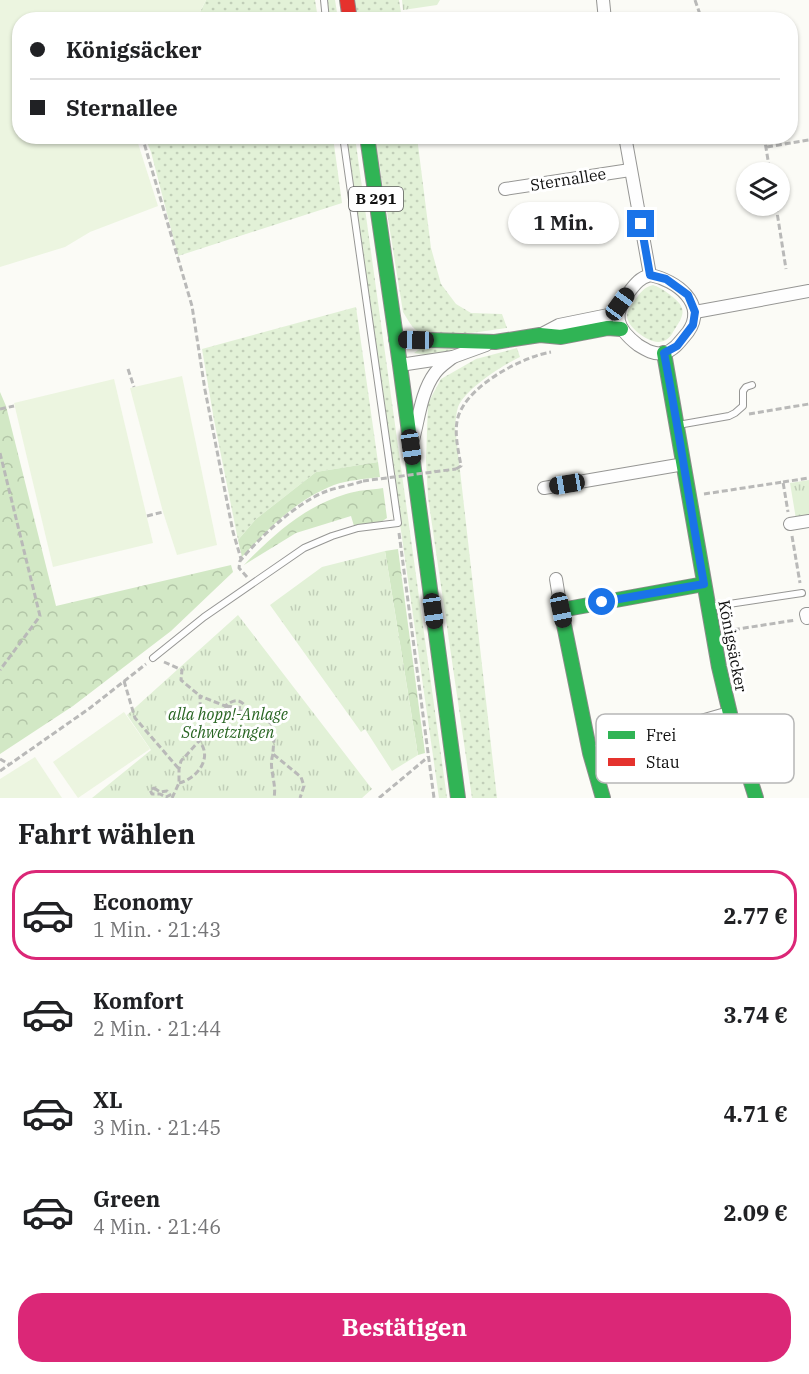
<!DOCTYPE html>
<html lang="de">
<head>
<meta charset="utf-8">
<style>
	:root { --surface:#fff; --page:#f2f2f2; --text:#202124; --muted:#757577; --line:#e0e0e0; --accent:#db2777 }
	body { margin:0; font-family:"IBM Plex Serif",serif; background:var(--page); color:var(--text); height:100vh; display:flex; flex-direction:column; font-size:22px; white-space:nowrap }
	* { box-sizing:border-box; margin:0 }
	p { font-size:20px; color:var(--muted) }
	.icon { flex:none; width:33px; height:33px; fill:none; stroke:currentColor; stroke-width:2; stroke-linecap:round; stroke-linejoin:round }
	.map { position:relative; height:798px; overflow:hidden }
	.side { display:flex; flex-direction:column; background:var(--surface); flex:1 }
	.side>* { flex:none }
	.guide { position:absolute; left:12px; top:12px; width:786px; height:132px; border-radius:24px; box-shadow:0 2px 4px #0004; display:grid; align-content:center; height:132px; padding:0 18px; background:var(--surface) }
	.buttons { position:absolute; left:736px; top:162px; display:grid; gap:12px }
	.buttons a { display:grid; place-items:center; width:54px; height:54px; border-radius:50%; background:var(--surface); box-shadow:0 2px 4px #0004; font-size:30px }
	.end { position:absolute; width:27px; height:27px; margin:-14px; border:8px solid #1a73e8; background:#fff; box-shadow:0 0 0 3px #fff }
	.from { border-radius:50% }
	.bubble { position:absolute; height:42px; border-radius:21px; background:var(--surface); box-shadow:0 2px 4px #0004; font-size:20px; font-weight:700; line-height:42px; text-align:center }
	.car { position:absolute; width:18px; height:36px; margin:-18px -9px; border-radius:8px; box-shadow:0 0 4px 2px #0007; background:linear-gradient(#222 24%,#8ab4d8 0 40%,#222 0 76%,#8ab4d8 0 86%,#222 0) }
	.guide b { display:flex; align-items:center; gap:21px; height:57px; font-size:22px }
	.guide b+b { border-top:2px solid var(--line) }
	.guide i { width:15px; height:15px; background:var(--text) }
	ul { padding:0; list-style:none }
	li { display:flex; align-items:center; gap:18px; height:90px; margin:0 12px 9px; padding:0 6px; border:3px solid transparent; border-radius:24px }
	li div { flex:1 }
	li b { display:block; font-size:22px }
	li em { font-style:normal; font-weight:700 }
	li.on { border-color:var(--accent) }
	li>.icon { width:54px; height:54px; stroke-width:1.5 }
	h2 { padding:0 18px; font-size:27px; line-height:72px }
	.button { display:flex; gap:12px; margin-top:auto; padding:12px 18px }
	.button a { flex:1; height:69px; border-radius:24px; background:var(--accent); color:#fff; font-size:24px; font-weight:700; line-height:69px; text-align:center }
	.map>svg:first-child { display:block }
</style>
</head>
<body>
<div class="map">
<svg width="809" height="798" viewBox="0 0 809 798">
	<defs>
		<pattern id="grass-dots" width="8" height="8" patternUnits="userSpaceOnUse" patternTransform="scale(1.5)"><rect width="8" height="8" fill="#e2f1d7"/><path d="M2 2h.1M6 6h.1" fill="none" stroke="#c1ceb8" stroke-width="1.8" stroke-linecap="round"/></pattern>
		<pattern id="forest-crowns" width="20" height="18" patternUnits="userSpaceOnUse" patternTransform="scale(1.5)"><rect width="20" height="18" fill="#d2e8c5"/><path d="M2 6a3 3 0 1 1 6 0M12 15a3 3 0 1 1 6 0" fill="none" stroke="#b3c6a8"/></pattern>
		<pattern id="park-tufts" width="24" height="20" patternUnits="userSpaceOnUse" patternTransform="scale(1.5)"><rect width="24" height="20" fill="#e2f1d7"/><path d="M3 7l-1-3M5 7V3M7 7l1-3M15 17l-1-3M17 17v-4M19 17l1-3" fill="none" stroke="#c1ceb8"/></pattern>
	</defs>
	<rect width="100%" height="100%" fill="#fbfbf6"/>
	<g fill="url(#grass-dots)">
		<path d="M206 0H315L318 19 196 20Z"/>
		<path d="M326 0H335L338 19H329Z"/>
		<path d="M355 0H399L402 19H358Z"/>
		<path d="M145 137H333L342 203 178 256 151 152Z"/>
		<path d="M345 137H355L447 798H439Z"/>
		<path d="M375 137H417L431 248 441 284 456 304 471 313 502 314 507 328C489 330 436 340 421 333 412 329 408 320 403 312Z"/>
		<path d="M653 285C659 287 664 290 669 294 688 308 685 314 673 332 670 338 665 342 658 342 648 342 627 327 627 316 627 310 632 305 635 300 640 293 644 287 653 285Z"/>
		<path d="M356 307 378 462 316 472 256 519 238 540 214 420 202 349Z"/>
		<path d="M421 348 460 349 431 356 414 353Z"/>
		<path d="M517 348 520 357C503 365 465 389 458 407 456 413 456 420 455 426L497 798H472L428 497 426 460 428 403 441 379 476 359Z"/>
	</g>
	<g fill="url(#forest-crowns)">
		<path d="M0 392 6 406 56 606 231 565 233 572 171 631 73 706 0 754Z"/>
		<path d="M378 462 380 477C365 479 348 480 334 485 296 500 269 528 242 557L238 540 256 519 316 472Z"/>
		<path d="M383 488 387 518 381 522 354 526 351 516 296 533 244 565C273 535 305 506 346 494 358 490 371 490 383 488Z"/>
		<path d="M398 549 425 753 418 755 385 551Z"/>
	</g>
	<g fill="url(#park-tufts)">
		<path d="M402 0H440L437 5 403 10Z"/>
		<path d="M809 480V516L796 519 790 483Z"/>
		<path d="M385 551 418 755 392 771 365 729 361 732 270 605 322 567Z"/>
		<path d="M238 615 372 789 362 798H92L151 750 127 715Z"/>
	</g>
	<g fill="#ecf5e0">
		<path d="M0 0H206L196 19 20 20V136L136 137 158 206 90 232 65 247 0 267Z"/>
		<path d="M182 376 217 545 177 555 163 512 130 388Z"/>
		<path d="M114 379 153 543 53 567 14 403Z"/>
		<path d="M124 712 150 749 78 798 53 762Z"/>
		<path d="M35 757 62 798H0V779Z"/>
	</g>
	<g fill="none" stroke-linecap="round" stroke-linejoin="round">
		<defs>
			<g id="lane">
				<path d="M324 0 326 20"/>
				<path d="M678 425 729 416 735 413 743 406V391L746 387 752 385"/>
				<path d="M709 607 802 593"/>
				<path d="M153 658 204 617 304 548 332 536 358 528 398 523 343 136"/>
			</g>
			<g id="street">
				<path d="M603 0 605 20"/>
				<path d="M625 136 650 275"/>
				<path d="M505 189 630 170"/>
				<path d="M650 275C676 280 708 304 688 332 681 340 675 350 664 353 654 355 646 350 638 345 616 328 612 315 629 292 636 283 640 278 650 275Z"/>
				<path d="M695 312 809 291"/>
				<path d="M540 335 559 325 618 313"/>
				<path d="M400 365 453 357 486 345"/>
				<path d="M413 440C419 418 421 392 435 373 440 366 447 362 453 357"/>
				<path d="M544 488 684 464"/>
				<path d="M790 524 809 521"/>
				<path d="M556 579 561 610"/>
				<path d="M807 618 806 614H809"/>
				<path d="M590 753 729 713"/>
			</g>
			<g id="fast">
				<path d="M367 136 400 365 458 798"/>
				<path d="M396 339 495 342 540 335 561 337 608 328 621 329"/>
				<path d="M664 353 719 667 732 722 756 798"/>
				<path d="M603 798 590 753 561 610 704 584"/>
			</g>
			<path id="jam" d="M347 0 350 20"/>
		</defs>
		<use href="#lane" stroke="#969694" stroke-width="8"/>
		<use href="#street" stroke="#969694" stroke-width="14"/>
		<use href="#fast" stroke="#8c8c8a" stroke-width="16"/>
		<use href="#jam" stroke="#8c8c8a" stroke-width="16"/>
		<g stroke="#b9b9b8" stroke-width="3" stroke-dasharray="6 3" stroke-linecap="butt">
			<path d="M695 0 702 20"/>
			<path d="M142 136 192 306 205 390 233 532 241 559"/>
			<path d="M764 136 770 172"/>
			<path d="M767 147 809 140"/>
			<path d="M776 206 786 269"/>
			<path d="M128 369 134 387"/>
			<path d="M0 409 14 406"/>
			<path d="M749 414 809 404"/>
			<path d="M0 453 40 616 0 670"/>
			<path d="M456 469 461 466C458 448 452 426 461 410 474 383 522 357 551 352"/>
			<path d="M783 482 809 478"/>
			<path d="M704 494 783 482 788 512"/>
			<path d="M147 516 163 512"/>
			<path d="M399 533 434 798"/>
			<path d="M792 536 800 583"/>
			<path d="M247 577 239 568 240 561C261 536 296 503 327 491 338 487 352 485 363 481"/>
			<path d="M725 631 796 620"/>
			<path d="M164 662 182 670 181 680 200 696"/>
			<path d="M124 681 135 718 179 769"/>
			<path d="M225 706 240 719 252 713"/>
			<path d="M226 706 242 708 239 711 252 713"/>
			<path d="M273 754C268 769 277 782 274 798"/>
			<path d="M0 759 10 765"/>
			<path d="M0 771 90 708 146 664"/>
			<path d="M179 783C196 779 213 759 200 742"/>
			<path d="M154 788 160 792 167 791 170 795 166 797 160 794H152L150 790Z"/>
			<path d="M172 798 179 783V769L181 761 199 741 201 737 200 696 225 706C240 695 242 703 252 713 258 720 271 718 274 729 275 737 273 746 273 754L301 777 304 786 300 798"/>
			<path d="M379 798 428 757"/>
		</g>
		<use href="#lane" stroke="#fefefe" stroke-width="6"/>
		<use href="#street" stroke="#fefefe" stroke-width="12"/>
		<use href="#fast" stroke="#30b455" stroke-width="14"/>
		<use href="#jam" stroke="#e5322d" stroke-width="14"/>
		<path stroke="#b9b9b8" stroke-width="3" stroke-dasharray="6 3" stroke-linecap="butt" d="M363 481 456 469"/>
	</g>
	<g fill="none" stroke-linecap="round" stroke-linejoin="round">
		<path stroke="#1a73e8" stroke-width="8" d="M602 602 704 584C690 507 679 430 664 353L677 346 693 325 695 312 688 295 666 279 650 275 641 224"/>
	</g>
	<g text-anchor="middle" stroke-width="6" stroke-linejoin="round" paint-order="stroke">
		<rect fill="#fff" stroke="#585858" stroke-width="1.5" x="349" y="187" width="54" height="24" rx="4.5"/>
		<g font-size="15" font-weight="bold" fill="#101010">
			<text x="376" y="204">B 291</text>
		</g>
		<g font-size="16" fill="#101010" stroke="#fff">
			<text transform="translate(568 179) rotate(-9)" y="6">Sternallee</text>
			<text transform="translate(733 646) rotate(79)" y="6">Königsäcker</text>
		</g>
		<g font-size="16" font-style="italic" fill="#286522" stroke="#fff">
			<text x="228" y="720">alla hopp!-Anlage<tspan x="228" dy="18">Schwetzingen</tspan></text>
		</g>
	</g>
	<rect x="596" y="714" width="198" height="69" rx="9" fill="#fff" stroke="#b7b7b7" stroke-width="1.5"/>
	<rect x="608" y="731" width="27" height="8" fill="#30b455"/>
	<rect x="608" y="758" width="27" height="8" fill="#e5322d"/>
	<g font-size="16" fill="#101010">
		<text x="646" y="741">Frei</text>
		<text x="646" y="768">Stau</text>
	</g>
</svg>
<div class="buttons">
<a><svg class="icon" aria-label="layers" viewBox="0 0 24 24"><path d="M12 4l9 5-9 5-9-5zM3 14l9 5 9-5"/></svg></a>
</div>
<i class="end from" style="left:602px;top:602px"></i>
<i class="end" style="left:641px;top:224px"></i>
<div class="bubble" style="left:508px;top:202px;width:111px">1 Min.</div>
<i class="car" style="left:620px;top:304px;rotate:36deg"></i>
<i class="car" style="left:416px;top:340px;rotate:271deg"></i>
<i class="car" style="left:411px;top:447px;rotate:172deg"></i>
<i class="car" style="left:567px;top:484px;rotate:260deg"></i>
<i class="car" style="left:561px;top:610px;rotate:168deg"></i>
<i class="car" style="left:433px;top:611px;rotate:172deg"></i>
<div class="guide">
<b><i class="from"></i>Königsäcker</b>
<b><i></i>Sternallee</b>
</div>
</div>
<section class="side">
<h2>Fahrt wählen</h2>
<ul>
<li class="on"><svg class="icon" aria-label="car" viewBox="0 0 24 24"><path d="M5 17H2v-5l4-1 3-4h7l3 4 3 1v5h-3M9 17h6M6 11h13"/><circle cx="7" cy="17" r="2"/><circle cx="17" cy="17" r="2"/></svg><div><b>Economy</b><p>1 Min. · 21:43</p></div><em>2.77 €</em></li>
<li><svg class="icon" aria-label="car" viewBox="0 0 24 24"><path d="M5 17H2v-5l4-1 3-4h7l3 4 3 1v5h-3M9 17h6M6 11h13"/><circle cx="7" cy="17" r="2"/><circle cx="17" cy="17" r="2"/></svg><div><b>Komfort</b><p>2 Min. · 21:44</p></div><em>3.74 €</em></li>
<li><svg class="icon" aria-label="car" viewBox="0 0 24 24"><path d="M5 17H2v-5l4-1 3-4h7l3 4 3 1v5h-3M9 17h6M6 11h13"/><circle cx="7" cy="17" r="2"/><circle cx="17" cy="17" r="2"/></svg><div><b>XL</b><p>3 Min. · 21:45</p></div><em>4.71 €</em></li>
<li><svg class="icon" aria-label="car" viewBox="0 0 24 24"><path d="M5 17H2v-5l4-1 3-4h7l3 4 3 1v5h-3M9 17h6M6 11h13"/><circle cx="7" cy="17" r="2"/><circle cx="17" cy="17" r="2"/></svg><div><b>Green</b><p>4 Min. · 21:46</p></div><em>2.09 €</em></li>
</ul>
<div class="button"><a>Bestätigen</a></div>
</section>
</body>
</html>
